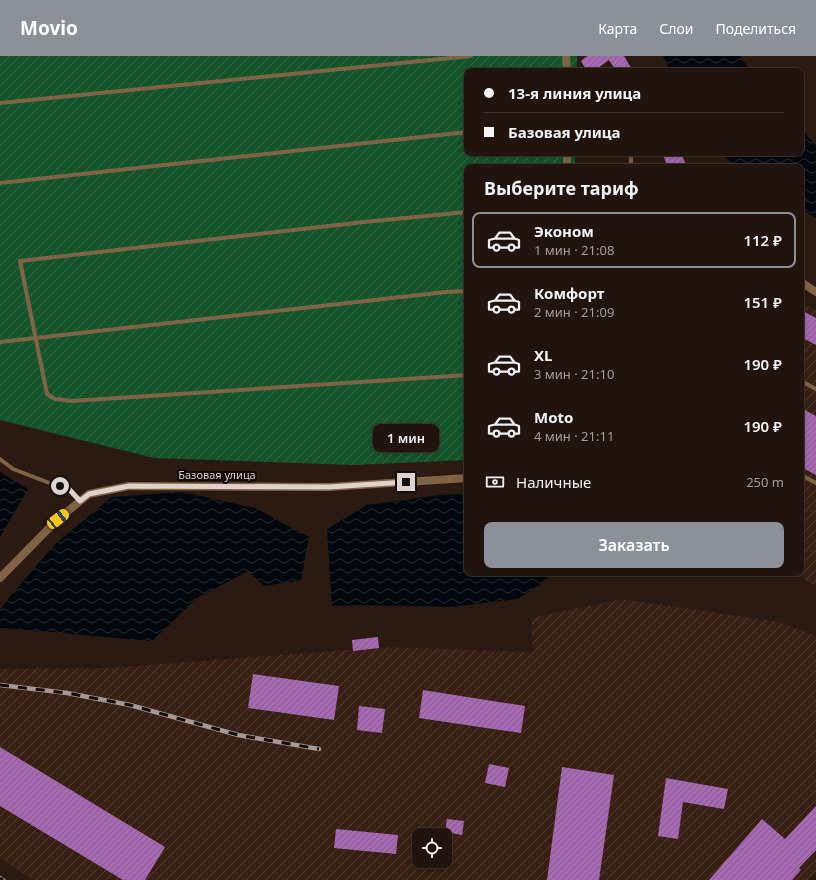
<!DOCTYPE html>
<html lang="ru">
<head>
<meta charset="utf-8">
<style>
	:root { --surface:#20140d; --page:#2d211b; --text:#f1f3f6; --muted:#a29e9d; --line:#3d332e; --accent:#8c9099 }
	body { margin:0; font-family:"Noto Sans",sans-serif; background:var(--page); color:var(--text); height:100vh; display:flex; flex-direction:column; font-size:15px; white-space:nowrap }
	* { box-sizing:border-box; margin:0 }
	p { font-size:13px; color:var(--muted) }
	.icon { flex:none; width:22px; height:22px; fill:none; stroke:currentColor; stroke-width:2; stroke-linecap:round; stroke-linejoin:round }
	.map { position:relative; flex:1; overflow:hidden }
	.details { position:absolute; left:464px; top:108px; width:340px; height:412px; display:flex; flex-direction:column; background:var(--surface); border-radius:8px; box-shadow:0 2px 6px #0003,0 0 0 1px var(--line) }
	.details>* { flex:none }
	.hud { position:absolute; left:464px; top:12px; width:340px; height:88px; border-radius:8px; box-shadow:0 2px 6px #0003,0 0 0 1px var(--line); display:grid; align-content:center; height:88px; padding:0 20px; background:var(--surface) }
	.buttons { position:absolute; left:412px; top:772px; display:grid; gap:8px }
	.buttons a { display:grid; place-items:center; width:40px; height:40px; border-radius:8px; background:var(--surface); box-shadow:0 2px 6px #0003,0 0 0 1px var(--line); font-size:20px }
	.end { position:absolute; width:18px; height:18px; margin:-9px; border:5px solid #dfd2cc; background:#111; box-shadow:0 0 0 2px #111 }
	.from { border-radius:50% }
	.bubble { position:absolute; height:28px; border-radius:8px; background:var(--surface); box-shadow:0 2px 6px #0003,0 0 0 1px var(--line); font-size:13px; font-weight:600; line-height:28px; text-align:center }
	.car { position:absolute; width:12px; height:24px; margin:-12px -6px; border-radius:5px; box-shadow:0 0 3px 1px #0007; background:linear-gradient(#f5c518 24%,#345 0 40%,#f5c518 0 76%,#345 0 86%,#f5c518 0) }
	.hud b { display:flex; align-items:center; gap:14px; height:38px; font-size:15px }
	.hud b+b { border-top:1px solid var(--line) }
	.hud i { width:10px; height:10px; background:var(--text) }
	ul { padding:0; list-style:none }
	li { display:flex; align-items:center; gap:12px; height:56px; margin:0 8px 6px; padding:0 12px; border:2px solid transparent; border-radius:8px }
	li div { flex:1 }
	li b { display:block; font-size:15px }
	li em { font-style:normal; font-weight:600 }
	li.on { border-color:var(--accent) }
	li>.icon { width:36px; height:36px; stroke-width:1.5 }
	h2 { padding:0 20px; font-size:18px; line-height:48px }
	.pay { display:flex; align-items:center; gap:10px; height:44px; padding:0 20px; font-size:15px }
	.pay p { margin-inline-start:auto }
	.cta { display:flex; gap:8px; margin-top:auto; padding:8px 20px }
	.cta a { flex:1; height:46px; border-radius:8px; background:var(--accent); color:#fff; font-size:16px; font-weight:600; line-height:46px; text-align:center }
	header { display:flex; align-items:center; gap:24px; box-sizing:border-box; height:56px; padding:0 20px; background:var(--accent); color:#fff }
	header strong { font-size:19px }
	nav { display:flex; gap:22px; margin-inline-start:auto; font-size:14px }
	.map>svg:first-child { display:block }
</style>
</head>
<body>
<header>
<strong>Movio</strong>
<nav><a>Карта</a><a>Слои</a><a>Поделиться</a></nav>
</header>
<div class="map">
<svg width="816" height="824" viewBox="0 0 816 824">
	<defs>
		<pattern id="industrial-furrows" width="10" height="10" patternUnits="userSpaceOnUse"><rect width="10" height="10" fill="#371f13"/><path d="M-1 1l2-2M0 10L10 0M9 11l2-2" fill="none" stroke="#543f34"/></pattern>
		<pattern id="garden-furrows" width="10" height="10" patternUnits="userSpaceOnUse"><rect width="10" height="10" fill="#15532a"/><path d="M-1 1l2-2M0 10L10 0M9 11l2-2" fill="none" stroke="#376b48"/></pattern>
		<pattern id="water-waves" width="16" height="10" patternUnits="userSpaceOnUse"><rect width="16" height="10" fill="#00080e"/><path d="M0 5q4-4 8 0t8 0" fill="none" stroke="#252b30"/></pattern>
		<pattern id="building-hatch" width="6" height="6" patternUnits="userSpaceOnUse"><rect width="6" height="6" fill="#a66ab2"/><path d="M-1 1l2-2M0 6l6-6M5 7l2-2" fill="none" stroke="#835b89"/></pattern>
	</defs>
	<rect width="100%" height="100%" fill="#2b1a11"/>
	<g fill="url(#industrial-furrows)" fill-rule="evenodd">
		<path d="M801 246 816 255V530L792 517H801Z"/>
		<path d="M622 543 780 566 816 580V817L808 824H34L0 802V613L109 612 388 591 533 596 531 562ZM419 779H445V805H419Z"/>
	</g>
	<path fill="url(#garden-furrows)" d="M0 0H577V15H467V97H575V111H467V404L353 409 154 402 0 364Z"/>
	<g fill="url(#water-waves)">
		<path d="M663 0H740L750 15H670Z"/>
		<path d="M801 74 816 89V162L801 153V111H738L728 104 722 97H801Z"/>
		<path d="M0 416 28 433 0 481Z"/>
		<path d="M182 436 255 452 309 481 301 524 264 530 248 515 197 542 152 585C102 581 51 575 0 572V554L7 544 56 487 112 441Z"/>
		<path d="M467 438V517H551L545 525 518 543 451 551 363 549 332 550 327 473 367 449 440 439Z"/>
	</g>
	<g fill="url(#building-hatch)">
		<path d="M587 0H624L633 15H616L609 4 594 15H587L581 5Z"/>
		<path d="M662 97H681L687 111H668Z"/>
		<path d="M801 254 816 262V289L801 281Z"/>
		<path d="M801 352 816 360V419L801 411Z"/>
		<path d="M378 581 379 592 353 595 352 584Z"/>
		<path d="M253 618 339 630 334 664 248 652Z"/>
		<path d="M423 634 525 650 521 677 419 662Z"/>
		<path d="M359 650 385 653 382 677 357 674Z"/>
		<path d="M0 691 165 791 145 824H123L0 750Z"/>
		<path d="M489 708 509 712 505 731 485 727Z"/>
		<path d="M562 711 614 719 599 824H547Z"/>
		<path d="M666 722 728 733 724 753 683 746 678 783 658 780Z"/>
		<path d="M816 750V794L799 812 801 814 792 824H709L762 763 785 783Z"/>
		<path d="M447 763 464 765 462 779 445 776Z"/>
		<path d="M336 773 398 779 396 798 334 792Z"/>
	</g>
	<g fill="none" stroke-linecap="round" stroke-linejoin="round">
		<g stroke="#7f6345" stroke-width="4">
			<path d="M0 47 471 0"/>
			<path d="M631 97V111"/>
			<path d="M0 127 467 76"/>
			<path d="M467 156 364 166 20 205 47 338 55 343 72 345 467 319"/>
			<path d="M0 286 446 236 467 235"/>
			<path d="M801 325 816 333"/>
			<path d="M0 403 13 413 52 428 68 432 80 445"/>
			<path d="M801 419 816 427"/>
		</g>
		<g stroke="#7f6345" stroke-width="8">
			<path d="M566 0 567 15"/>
			<path d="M567 111V97"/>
			<path d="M801 226 816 236"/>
			<path d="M0 522 58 463 89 438 129 430 329 431 467 422"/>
		</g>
		<defs>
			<g id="rail">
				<path d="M0 629 67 637 130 649 238 679 319 693"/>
				<path d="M0 822 3 824"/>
			</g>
		</defs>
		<use href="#rail" stroke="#a79992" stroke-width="4.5"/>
		<use href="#rail" stroke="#0e0704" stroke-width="3" stroke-dasharray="9" stroke-linecap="butt"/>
	</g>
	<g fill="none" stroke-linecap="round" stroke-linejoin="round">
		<path stroke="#dfd2cc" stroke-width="5" d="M60 430 68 432 80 445 89 438 129 430 329 431 406 426"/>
	</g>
	<g text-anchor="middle" stroke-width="4" stroke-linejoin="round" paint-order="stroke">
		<g font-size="11" fill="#dfd2cc" stroke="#0e0704">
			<text x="217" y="423">Базовая улица</text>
		</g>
	</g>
</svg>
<div class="buttons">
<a><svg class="icon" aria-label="locate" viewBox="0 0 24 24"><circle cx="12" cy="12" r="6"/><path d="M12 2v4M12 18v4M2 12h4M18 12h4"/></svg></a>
</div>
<i class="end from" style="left:60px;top:430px"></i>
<i class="end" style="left:406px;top:426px"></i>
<div class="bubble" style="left:373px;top:368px;width:66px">1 мин</div>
<i class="car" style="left:58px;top:463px;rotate:52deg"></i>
<div class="hud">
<b><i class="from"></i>13-я линия улица</b>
<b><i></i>Базовая улица</b>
</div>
<section class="details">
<h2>Выберите тариф</h2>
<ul>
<li class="on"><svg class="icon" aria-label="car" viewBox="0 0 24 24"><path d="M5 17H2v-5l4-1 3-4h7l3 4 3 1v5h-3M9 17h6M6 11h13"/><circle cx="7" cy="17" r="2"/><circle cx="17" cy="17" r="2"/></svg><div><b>Эконом</b><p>1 мин · 21:08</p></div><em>112 ₽</em></li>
<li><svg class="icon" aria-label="car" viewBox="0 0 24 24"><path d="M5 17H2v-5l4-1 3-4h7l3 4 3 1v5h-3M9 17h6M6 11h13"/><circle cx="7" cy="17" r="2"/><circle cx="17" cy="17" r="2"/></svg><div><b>Комфорт</b><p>2 мин · 21:09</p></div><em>151 ₽</em></li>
<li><svg class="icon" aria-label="car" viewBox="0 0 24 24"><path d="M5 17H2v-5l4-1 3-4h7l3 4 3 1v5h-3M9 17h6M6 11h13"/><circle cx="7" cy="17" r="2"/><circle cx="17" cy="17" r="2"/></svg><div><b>XL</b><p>3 мин · 21:10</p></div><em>190 ₽</em></li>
<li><svg class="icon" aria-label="car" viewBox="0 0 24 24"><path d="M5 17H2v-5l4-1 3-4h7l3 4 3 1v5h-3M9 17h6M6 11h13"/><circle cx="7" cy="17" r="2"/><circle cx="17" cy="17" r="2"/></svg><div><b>Moto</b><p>4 мин · 21:11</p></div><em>190 ₽</em></li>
</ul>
<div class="pay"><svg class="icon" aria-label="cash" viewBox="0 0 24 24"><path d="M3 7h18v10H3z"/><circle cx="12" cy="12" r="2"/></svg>Наличные<p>250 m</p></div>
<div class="cta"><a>Заказать</a></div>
</section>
</div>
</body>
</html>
